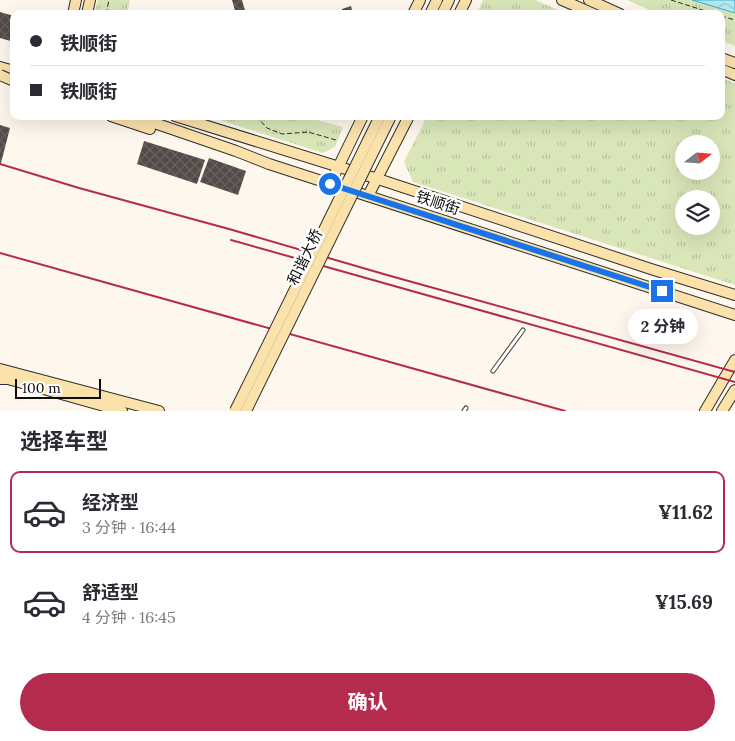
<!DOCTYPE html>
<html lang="zh">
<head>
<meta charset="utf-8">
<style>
	:root { --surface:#fff; --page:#f7f7f7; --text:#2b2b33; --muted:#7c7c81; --line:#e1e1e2; --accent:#b52b4d }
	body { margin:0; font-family:Lora,"Noto Sans SC",serif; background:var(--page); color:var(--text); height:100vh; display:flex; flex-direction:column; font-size:19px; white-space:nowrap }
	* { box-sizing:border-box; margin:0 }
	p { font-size:16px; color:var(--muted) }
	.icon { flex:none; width:28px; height:28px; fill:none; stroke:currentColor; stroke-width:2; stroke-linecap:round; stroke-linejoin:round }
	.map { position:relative; height:411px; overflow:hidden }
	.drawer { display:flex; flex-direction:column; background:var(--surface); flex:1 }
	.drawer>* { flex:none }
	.top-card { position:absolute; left:10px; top:10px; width:715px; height:110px; border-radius:10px; box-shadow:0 5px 20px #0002; display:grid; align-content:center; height:110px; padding:0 20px; background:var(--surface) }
	.needle { width:32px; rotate:73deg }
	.buttons { position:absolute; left:675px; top:135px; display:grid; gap:10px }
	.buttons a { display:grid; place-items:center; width:45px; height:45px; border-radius:50%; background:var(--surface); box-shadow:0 5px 20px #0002; font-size:25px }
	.scale { position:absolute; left:15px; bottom:12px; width:86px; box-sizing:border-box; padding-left:5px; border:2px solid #0c0c0c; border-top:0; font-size:14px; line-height:18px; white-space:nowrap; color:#0c0c0c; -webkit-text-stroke:4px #fff; paint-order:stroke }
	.end { position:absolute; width:22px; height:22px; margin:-11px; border:6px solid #1a73e8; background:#fff; box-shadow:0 0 0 2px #fff }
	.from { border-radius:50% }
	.bubble { position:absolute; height:35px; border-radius:18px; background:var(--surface); box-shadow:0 5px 20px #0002; font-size:16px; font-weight:700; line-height:35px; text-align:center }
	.top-card b { display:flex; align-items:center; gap:18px; height:48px; font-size:19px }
	.top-card b+b { border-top:1px solid var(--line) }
	.top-card i { width:12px; height:12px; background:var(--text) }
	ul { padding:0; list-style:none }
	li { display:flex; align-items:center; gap:15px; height:82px; margin:0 10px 8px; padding:0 10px; border:2px solid transparent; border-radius:10px }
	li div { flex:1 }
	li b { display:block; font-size:19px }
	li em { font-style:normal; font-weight:700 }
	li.selected { border-color:var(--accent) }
	li>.icon { width:45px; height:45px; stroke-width:1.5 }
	h2 { padding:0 20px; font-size:22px; line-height:60px }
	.primary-button { display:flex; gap:10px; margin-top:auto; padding:10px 20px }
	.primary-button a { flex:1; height:58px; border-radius:30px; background:var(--accent); color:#fff; font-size:20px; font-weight:700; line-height:58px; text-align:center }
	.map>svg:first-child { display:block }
</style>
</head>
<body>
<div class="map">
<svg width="735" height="411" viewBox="0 0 735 411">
	<defs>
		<pattern id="park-tufts" width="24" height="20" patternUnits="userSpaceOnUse" patternTransform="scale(1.25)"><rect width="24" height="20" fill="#d9e6b8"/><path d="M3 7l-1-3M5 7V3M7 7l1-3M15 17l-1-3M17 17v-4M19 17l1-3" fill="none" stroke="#b9c49d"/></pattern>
		<pattern id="water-waves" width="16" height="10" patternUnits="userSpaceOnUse" patternTransform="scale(1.25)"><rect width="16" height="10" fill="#b4e8f3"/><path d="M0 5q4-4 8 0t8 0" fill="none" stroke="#9ac6cf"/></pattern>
		<pattern id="building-cross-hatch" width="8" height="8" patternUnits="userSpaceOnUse" patternTransform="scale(1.25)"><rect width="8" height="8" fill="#544b49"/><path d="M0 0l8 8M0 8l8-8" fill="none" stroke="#68605f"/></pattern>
	</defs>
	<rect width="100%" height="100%" fill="#fef7ed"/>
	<g fill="url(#park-tufts)" fill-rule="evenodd">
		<path d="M98 0H130L127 14H94Z"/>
		<path d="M483 0H535L568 14H477Z"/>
		<path d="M627 0H692L735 13V46L721 40V14H659Z"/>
		<path d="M721 78 735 83V285L413 182 404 162 427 116H721ZM684 144H711V171H684ZM684 199H711V226H684Z"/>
		<path d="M207 116H301L343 127 335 147 323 153Z"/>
	</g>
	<path fill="url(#water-waves)" stroke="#3eabc6" d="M692 0H735V13Z"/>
	<g fill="url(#building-cross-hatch)">
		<path d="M232 0H242L246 14H236Z"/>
		<path d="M351 6 353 14H343L342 9Z"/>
		<path d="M0 12 14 16V42L0 38Z"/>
		<path d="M0 125 10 128 1 163H0Z"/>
		<path d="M144 141 205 160 197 184 137 164Z"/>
		<path d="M209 158 246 171 238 195 200 182Z"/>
	</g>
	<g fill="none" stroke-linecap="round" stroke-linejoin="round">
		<defs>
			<g id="service">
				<path d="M493 371 523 330"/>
				<path d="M464 411 466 408"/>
			</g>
			<g id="secondary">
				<path d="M562 0 594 14"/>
				<path d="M589 0 620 14"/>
				<path d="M73 14 76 0"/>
				<path d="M87 14 90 0"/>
				<path d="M413 14 420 0"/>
				<path d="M430 14 437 0"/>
				<path d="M442 14 449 0"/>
				<path d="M459 14 466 0"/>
				<path d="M721 58 735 63"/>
				<path d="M0 67 14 71"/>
				<path d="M721 69 735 75"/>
				<path d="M111 116 150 129"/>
				<path d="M134 116 236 151 269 164 735 315"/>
				<path d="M175 116 378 179 654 270 735 295"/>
				<path d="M330 184 363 116"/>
				<path d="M368 196 409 116"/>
				<path d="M0 369 159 411"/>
				<path d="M0 379H8L122 411"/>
				<path d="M705 411 735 360"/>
				<path d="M722 411 735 390"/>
			</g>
		</defs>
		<use href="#service" stroke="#3f3f3f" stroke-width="5"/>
		<use href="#secondary" stroke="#2e2e2e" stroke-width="12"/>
		<g stroke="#2e2e2e" stroke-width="1" stroke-dasharray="5 2.5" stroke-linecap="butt">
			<path d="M671 0 715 14"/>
			<path d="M106 14 109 0"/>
			<path d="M721 16 735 20"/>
			<path d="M256 116 267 128 282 134 308 132 336 140"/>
		</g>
		<use href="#service" stroke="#fff" stroke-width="3"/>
		<use href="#secondary" stroke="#fbe2ab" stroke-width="10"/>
		<g stroke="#b52b4d" stroke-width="2">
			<path d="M0 164 79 188 229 229 387 275 735 372"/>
			<path d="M231 240 735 382"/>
			<path d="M0 253 565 411"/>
		</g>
		<defs>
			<g id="secondary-bridge">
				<path d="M0 75 14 81"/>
				<path d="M235 411 380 116"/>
				<path d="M246 411 391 116"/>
			</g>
		</defs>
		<use href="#secondary-bridge" stroke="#2e2e2e" stroke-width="12" stroke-linecap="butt"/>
		<use href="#secondary-bridge" stroke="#fbe2ab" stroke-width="10"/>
	</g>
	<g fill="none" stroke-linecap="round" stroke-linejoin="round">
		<path stroke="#1a73e8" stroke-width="6" d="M330 184 662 291"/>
	</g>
	<g text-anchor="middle" stroke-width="5" stroke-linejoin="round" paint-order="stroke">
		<g font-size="15" fill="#0c0c0c" stroke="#fff">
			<text transform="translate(438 203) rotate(18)" y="5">铁顺街</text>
			<text transform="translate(305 257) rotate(-64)" y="5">和谐大桥</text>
		</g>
	</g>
</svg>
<div class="buttons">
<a><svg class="needle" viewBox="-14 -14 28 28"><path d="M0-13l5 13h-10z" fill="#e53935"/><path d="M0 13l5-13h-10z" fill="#7c7c81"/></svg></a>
<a><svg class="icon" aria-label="layers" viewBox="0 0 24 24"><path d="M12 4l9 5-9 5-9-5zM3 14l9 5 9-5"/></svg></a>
</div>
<div class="scale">100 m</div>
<i class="end from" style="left:330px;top:184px"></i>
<i class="end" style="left:662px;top:291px"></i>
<div class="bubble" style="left:628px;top:309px;width:70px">2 分钟</div>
<div class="top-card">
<b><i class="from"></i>铁顺街</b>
<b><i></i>铁顺街</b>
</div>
</div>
<section class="drawer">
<h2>选择车型</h2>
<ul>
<li class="selected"><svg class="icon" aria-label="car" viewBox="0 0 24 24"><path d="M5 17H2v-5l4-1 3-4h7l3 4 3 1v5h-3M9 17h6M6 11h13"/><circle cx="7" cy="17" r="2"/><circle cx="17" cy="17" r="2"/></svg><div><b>经济型</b><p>3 分钟 · 16:44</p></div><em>¥11.62</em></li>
<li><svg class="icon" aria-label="car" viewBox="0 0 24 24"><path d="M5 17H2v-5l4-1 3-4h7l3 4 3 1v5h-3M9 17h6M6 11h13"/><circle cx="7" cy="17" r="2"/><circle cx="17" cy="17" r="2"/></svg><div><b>舒适型</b><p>4 分钟 · 16:45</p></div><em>¥15.69</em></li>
</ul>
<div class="primary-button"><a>确认</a></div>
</section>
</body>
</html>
